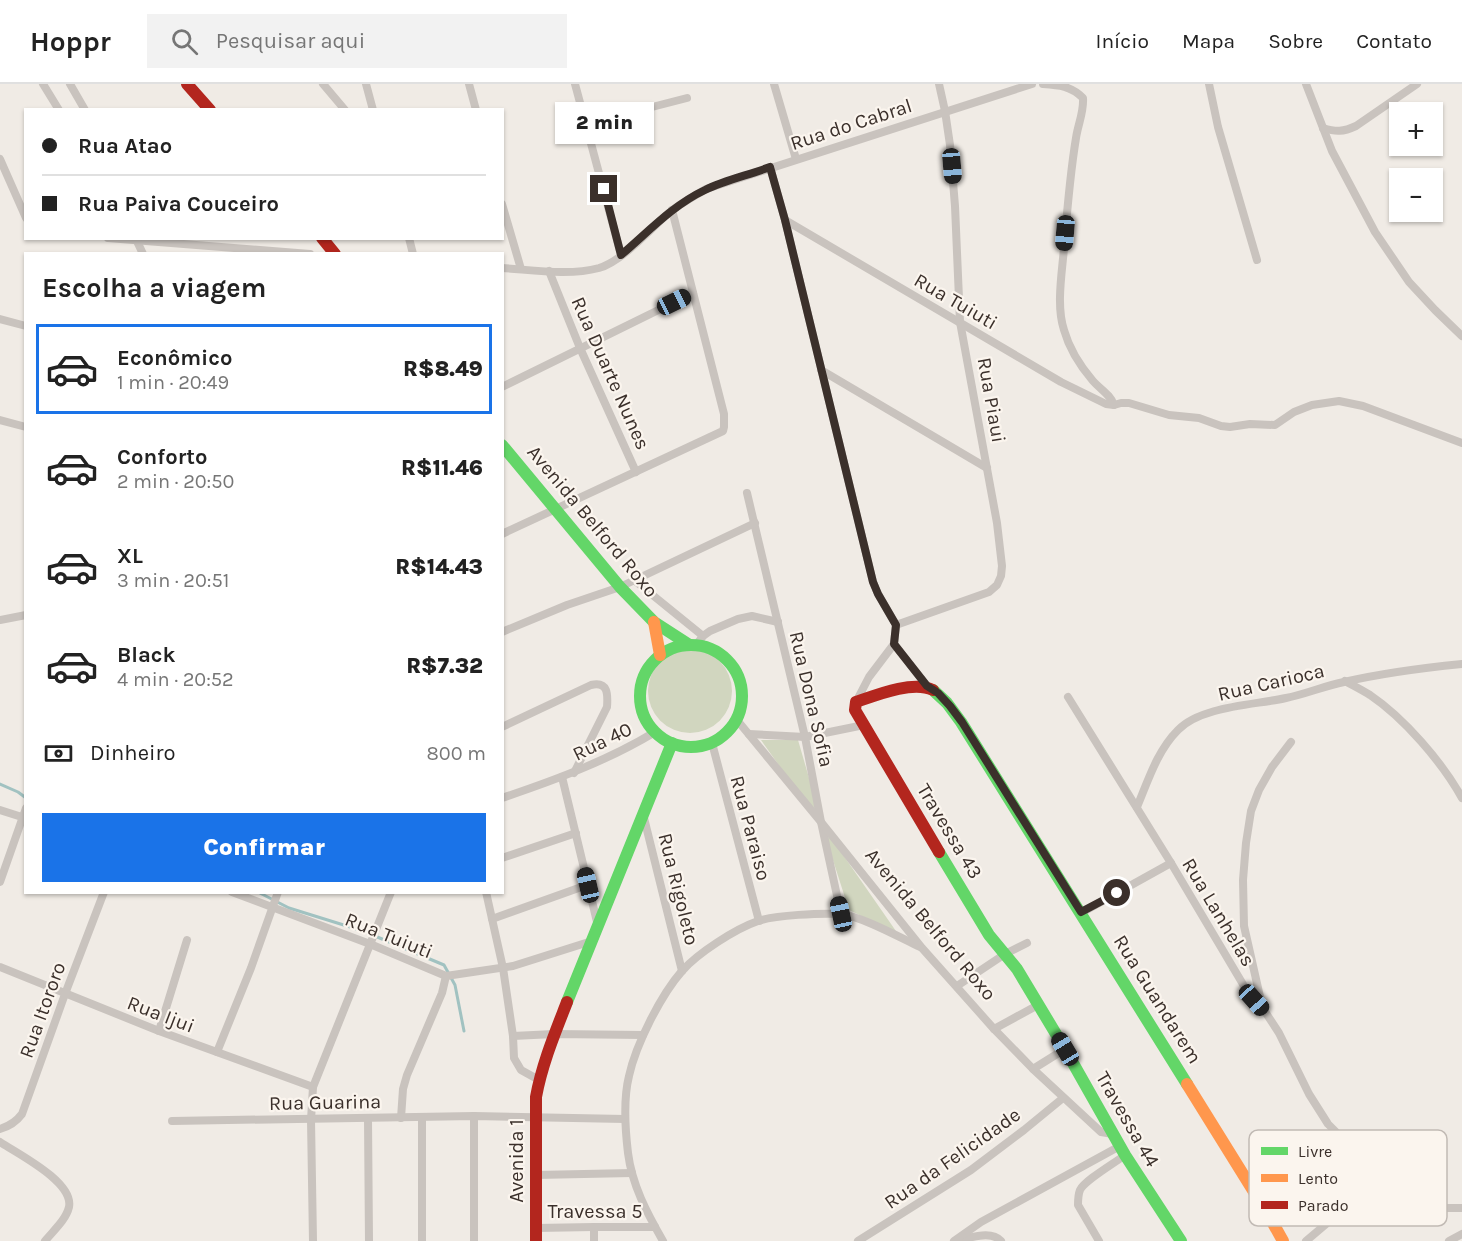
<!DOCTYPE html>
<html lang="pt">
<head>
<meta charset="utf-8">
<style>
	:root { --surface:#fff; --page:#f2f2f2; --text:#222; --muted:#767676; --line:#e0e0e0; --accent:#1a73e8 }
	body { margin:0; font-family:Karla,sans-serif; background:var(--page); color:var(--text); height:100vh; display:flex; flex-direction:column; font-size:22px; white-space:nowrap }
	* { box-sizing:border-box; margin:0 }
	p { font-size:20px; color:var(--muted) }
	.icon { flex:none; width:33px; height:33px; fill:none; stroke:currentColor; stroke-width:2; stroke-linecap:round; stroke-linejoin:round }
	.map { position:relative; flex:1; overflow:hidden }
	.panel { position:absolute; left:24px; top:168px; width:480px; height:642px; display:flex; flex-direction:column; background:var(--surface); border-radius:0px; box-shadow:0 2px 4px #0004 }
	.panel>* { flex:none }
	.guide { position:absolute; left:24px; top:24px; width:480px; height:132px; border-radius:0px; box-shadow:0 2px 4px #0004; display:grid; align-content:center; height:132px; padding:0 18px; background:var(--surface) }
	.tools { position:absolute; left:1389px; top:18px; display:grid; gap:12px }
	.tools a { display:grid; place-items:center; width:54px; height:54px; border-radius:0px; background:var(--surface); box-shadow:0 2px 4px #0004; font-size:30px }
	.end { position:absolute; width:27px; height:27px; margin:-14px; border:8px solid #3b302b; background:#fff; box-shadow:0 0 0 3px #fff }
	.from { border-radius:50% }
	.bubble { position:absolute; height:42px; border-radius:0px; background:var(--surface); box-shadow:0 2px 4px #0004; font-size:20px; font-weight:800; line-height:42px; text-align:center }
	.car { position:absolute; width:18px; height:36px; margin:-18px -9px; border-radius:8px; box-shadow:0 0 4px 2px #0007; background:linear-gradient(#222 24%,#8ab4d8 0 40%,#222 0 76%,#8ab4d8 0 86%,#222 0) }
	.guide b { display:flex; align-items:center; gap:21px; height:57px; font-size:22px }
	.guide b+b { border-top:2px solid var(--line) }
	.guide i { width:15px; height:15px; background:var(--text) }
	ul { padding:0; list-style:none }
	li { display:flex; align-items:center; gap:18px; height:90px; margin:0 12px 9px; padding:0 6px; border:3px solid transparent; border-radius:0px }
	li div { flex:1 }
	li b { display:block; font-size:22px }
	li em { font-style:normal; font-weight:800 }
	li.selected { border-color:var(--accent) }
	li>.icon { width:54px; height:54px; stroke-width:1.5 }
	h2 { padding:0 18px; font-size:27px; line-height:72px }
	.pay { display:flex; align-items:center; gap:15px; height:66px; padding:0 18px; font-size:22px }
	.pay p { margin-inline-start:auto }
	.cta { display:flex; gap:12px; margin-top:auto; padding:12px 18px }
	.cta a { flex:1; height:69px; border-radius:0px; background:var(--accent); color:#fff; font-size:24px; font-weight:800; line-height:69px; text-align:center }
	header { display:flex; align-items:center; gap:36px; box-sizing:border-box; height:84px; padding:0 30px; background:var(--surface); border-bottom:2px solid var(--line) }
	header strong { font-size:28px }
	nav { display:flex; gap:33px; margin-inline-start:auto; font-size:21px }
	.search { width:420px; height:54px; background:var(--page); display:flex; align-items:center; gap:15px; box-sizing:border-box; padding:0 21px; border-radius:0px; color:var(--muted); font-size:22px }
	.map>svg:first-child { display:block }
</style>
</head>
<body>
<header>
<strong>Hoppr</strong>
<div class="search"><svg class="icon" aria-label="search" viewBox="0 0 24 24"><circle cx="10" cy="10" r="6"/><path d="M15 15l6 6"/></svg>Pesquisar aqui</div>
<nav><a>Início</a><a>Mapa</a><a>Sobre</a><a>Contato</a></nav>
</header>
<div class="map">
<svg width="1462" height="1157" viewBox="0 0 1462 1157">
	<rect width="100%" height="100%" fill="#f0ebe5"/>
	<g fill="#d1d6bf">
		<circle cx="690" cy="607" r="42"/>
		<path d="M761 656H798L823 742 898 850 849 826 822 742Z"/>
	</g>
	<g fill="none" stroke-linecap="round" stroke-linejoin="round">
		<g stroke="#a1c2c1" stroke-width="3">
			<path d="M0 700 18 708 26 714"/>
			<path d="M258 808 289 824 363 847 444 881 455 901 464 947"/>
		</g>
		<g stroke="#c9c3be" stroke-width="8">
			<path d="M43 0 59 26"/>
			<path d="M70 0 85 26"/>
			<path d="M323 0 345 26"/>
			<path d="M366 0 373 26"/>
			<path d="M469 0 476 26"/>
			<path d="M575 0 621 171"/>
			<path d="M774 0 796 75"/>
			<path d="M1043 0C1059 1 1071 2 1083 14 1084 28 1078 40 1076 54 1070 90 1067 127 1064 164 1062 189 1056 222 1064 246 1069 264 1081 283 1093 297 1101 306 1110 310 1114 321"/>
			<path d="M1209 0 1218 43 1257 176"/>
			<path d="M1306 0 1332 67 1375 148 1409 198 1435 226 1462 252"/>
			<path d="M586 40 687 14"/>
			<path d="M1323 44C1336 48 1343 48 1356 42L1417 0"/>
			<path d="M0 75 26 134"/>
			<path d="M770 83 785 136 873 498 878 510 896 541"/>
			<path d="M502 120 521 185"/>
			<path d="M785 136 1061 298 1106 320 1114 321 1121 319H1129L1169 331 1199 334 1221 342 1230 343 1250 340 1275 341 1294 328 1312 321 1339 317 1363 322 1462 359"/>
			<path d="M108 154 310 170"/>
			<path d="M409 154 413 170"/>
			<path d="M136 155 143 170"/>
			<path d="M502 184C533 186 569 192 599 184 623 177 651 144 671 127 682 119 694 112 706 105L1032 0"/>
			<path d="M549 187 580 264 636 388"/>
			<path d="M0 235 26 242"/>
			<path d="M821 286 987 384"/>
			<path d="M502 303 693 209"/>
			<path d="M0 336 26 343"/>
			<path d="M747 409 805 653 821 738 841 830"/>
			<path d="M502 450 723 347 724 343V330L672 126"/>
			<path d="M634 496 703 552"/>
			<path d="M0 536 26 531"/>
			<path d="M502 548 567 521 620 503 755 439"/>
			<path d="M697 560 703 552 710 547 738 535 752 532 778 538"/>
			<path d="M894 560 927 602"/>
			<path d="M1345 597C1354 602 1362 606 1370 611 1404 634 1442 678 1462 714"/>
			<path d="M1068 613 1171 779 1247 907 1264 926 1279 949 1309 1010 1328 1040 1347 1059 1393 1085 1411 1093 1424 1105 1429 1113 1431 1124"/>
			<path d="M856 618 869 593 894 560 896 541 989 508 997 501 1001 492 1002 482 997 439 960 238 955 122 950 61 945 27 939 0"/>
			<path d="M737 636 821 738 922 864 994 945 1033 985 1101 1048 1113 1050"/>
			<path d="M502 643 591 601C608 597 608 610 607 623L574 689"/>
			<path d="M749 650 805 653 864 641"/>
			<path d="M712 659 759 837"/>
			<path d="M562 693 598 842"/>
			<path d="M502 714C555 696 607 677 655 648"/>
			<path d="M1137 723C1148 697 1157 667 1178 646 1201 622 1255 621 1286 614 1306 610 1324 602 1344 598 1383 589 1422 584 1462 580"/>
			<path d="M0 726 25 734"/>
			<path d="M643 730 682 887"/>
			<path d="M502 774 576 749"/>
			<path d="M0 798 26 724"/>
			<path d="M232 808 370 860 446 892 513 882 592 857"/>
			<path d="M486 808 503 884 513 952 514 974 521 986 539 996"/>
			<path d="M1081 829 1171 779"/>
			<path d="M492 835 587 801"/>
			<path d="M0 883 159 947 313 1003"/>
			<path d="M957 902 1005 870 1027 859"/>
			<path d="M1263 926 1244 842 1243 796 1246 759 1251 727 1259 706 1272 683 1291 658"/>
			<path d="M994 945 1038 921"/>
			<path d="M159 947 187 856"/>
			<path d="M513 952 554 950 643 951"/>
			<path d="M217 968 251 884 278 808"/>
			<path d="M1033 985 1065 965"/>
			<path d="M474 1032V1157"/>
			<path d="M422 1033V1157"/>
			<path d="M401 1034 403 1005 407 991 442 909 446 892"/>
			<path d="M368 1035 369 1157"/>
			<path d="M172 1037 474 1032 625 1035"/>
			<path d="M0 1045C10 1042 16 1038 22 1030L65 910 104 808"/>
			<path d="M0 1058C18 1070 74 1098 69 1123 66 1136 53 1147 45 1157"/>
			<path d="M536 1091 632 1089"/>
			<path d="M536 1144 594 1143H655"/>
			<path d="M958 1156C971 1154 991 1146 1001 1157"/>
			<path d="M313 1157 311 1036 313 1003 391 808"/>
			<path d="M594 1157V1143"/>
			<path d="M663 1157C647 1129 632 1101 628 1069 625 1044 623 1016 629 992 636 960 661 911 682 887 698 869 735 845 758 837 775 831 821 829 840 830 861 832 899 853 920 863"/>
			<path d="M858 1157 971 1086 1024 1046 1063 1014"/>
			<path d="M954 1157 981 1138 1120 1062"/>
			<path d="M1099 1157 1078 1121C1078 1116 1078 1111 1080 1106 1085 1096 1115 1079 1125 1071"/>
			<path d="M1306 1157 1332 1135 1365 1128 1386 1126 1431 1124H1462"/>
			<path d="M1449 1157 1462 1150"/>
		</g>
		<g stroke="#63d668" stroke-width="12">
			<path d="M502 361 620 503 654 538 688 560"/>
			<circle cx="691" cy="612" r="51"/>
			<path d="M933 606 947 619 961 638 1187 1000"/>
			<path d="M939 768 989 851 1017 885 1065 965 1125 1071 1181 1157"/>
			<path d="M567 918 672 659"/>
		</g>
		<g stroke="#ff974d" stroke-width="12">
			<path d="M654 538 660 571"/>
			<path d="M1187 1000 1269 1132 1283 1157"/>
		</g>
		<g stroke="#b3261e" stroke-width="12">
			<path d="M187 0 210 26"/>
			<path d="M322 154 335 170"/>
			<path d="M933 606C913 596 876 611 856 618L855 626 939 768"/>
			<path d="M536 1157V1013C542 980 555 949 567 918"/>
		</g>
	</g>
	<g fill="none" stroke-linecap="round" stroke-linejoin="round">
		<path stroke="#3b302b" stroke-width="8" d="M604 105 621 171C648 148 673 121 705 106 725 96 749 91 770 83L785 136 873 498 878 510 896 541 894 560 927 602 938 609 950 622 962 638 1081 828 1117 809"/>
	</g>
	<g text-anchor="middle" stroke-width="4.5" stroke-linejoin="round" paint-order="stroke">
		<g font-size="20" fill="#3b302b" stroke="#fbf5ee">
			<text transform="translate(851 40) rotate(-18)" y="7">Rua do Cabral</text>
			<text transform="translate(956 217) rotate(30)" y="7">Rua Tuiuti</text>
			<text transform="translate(611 289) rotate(66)" y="7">Rua Duarte Nunes</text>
			<text transform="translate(992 316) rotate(80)" y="7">Rua Piaui</text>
			<text transform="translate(593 437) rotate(50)" y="7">Avenida Belford Roxo</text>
			<text transform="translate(1271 598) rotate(-13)" y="7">Rua Carioca</text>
			<text transform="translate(812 615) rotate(77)" y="7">Rua Dona Sofia</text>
			<text transform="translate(602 657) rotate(-26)" y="7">Rua 40</text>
			<text transform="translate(751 744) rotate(75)" y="7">Rua Paraiso</text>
			<text transform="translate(950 747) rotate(59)" y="7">Travessa 43</text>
			<text transform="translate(679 805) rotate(76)" y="7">Rua Rigoleto</text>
			<text transform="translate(1219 828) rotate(59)" y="7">Rua Lanhelas</text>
			<text transform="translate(931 840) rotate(50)" y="7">Avenida Belford Roxo</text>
			<text transform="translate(389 851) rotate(22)" y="7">Rua Tuiuti</text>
			<text transform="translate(1158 915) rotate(58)" y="7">Rua Guandarem</text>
			<text transform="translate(42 926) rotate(-70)" y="7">Rua Itororo</text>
			<text transform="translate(161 930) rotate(21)" y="7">Rua Ijui</text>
			<text transform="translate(325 1018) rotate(-1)" y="7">Rua Guarina</text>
			<text transform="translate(1128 1035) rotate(60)" y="7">Travessa 44</text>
			<text transform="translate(952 1074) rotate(-35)" y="7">Rua da Felicidade</text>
			<text transform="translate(516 1077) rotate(-90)" y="7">Avenida 1</text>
			<text x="595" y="1134">Travessa 5</text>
		</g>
	</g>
	<rect x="1249" y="1046" width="198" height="96" rx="9" fill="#fbf5ee" stroke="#c1bab4" stroke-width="1.5"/>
	<rect x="1261" y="1063" width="27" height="8" fill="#63d668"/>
	<rect x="1261" y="1090" width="27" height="8" fill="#ff974d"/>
	<rect x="1261" y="1117" width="27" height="8" fill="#b3261e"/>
	<g font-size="16" fill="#3b302b">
		<text x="1298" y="1073">Livre</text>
		<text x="1298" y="1100">Lento</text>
		<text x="1298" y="1127">Parado</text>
	</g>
</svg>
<div class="tools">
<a>+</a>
<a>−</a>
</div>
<i class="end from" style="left:1117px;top:809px"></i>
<i class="end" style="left:604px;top:105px"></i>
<div class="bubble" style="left:555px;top:18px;width:99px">2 min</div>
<i class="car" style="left:952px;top:82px;rotate:175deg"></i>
<i class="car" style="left:1065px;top:149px;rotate:185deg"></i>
<i class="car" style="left:674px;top:218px;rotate:64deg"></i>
<i class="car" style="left:588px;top:801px;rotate:347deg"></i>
<i class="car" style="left:841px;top:830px;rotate:348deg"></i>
<i class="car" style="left:1254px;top:916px;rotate:138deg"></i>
<i class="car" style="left:1065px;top:965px;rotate:329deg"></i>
<div class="guide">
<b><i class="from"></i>Rua Atao</b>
<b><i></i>Rua Paiva Couceiro</b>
</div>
<section class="panel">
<h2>Escolha a viagem</h2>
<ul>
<li class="selected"><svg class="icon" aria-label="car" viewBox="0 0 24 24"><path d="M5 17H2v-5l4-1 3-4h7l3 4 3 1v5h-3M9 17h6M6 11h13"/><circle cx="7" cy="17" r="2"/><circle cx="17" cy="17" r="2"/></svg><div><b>Econômico</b><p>1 min · 20:49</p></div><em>R$8.49</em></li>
<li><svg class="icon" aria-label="car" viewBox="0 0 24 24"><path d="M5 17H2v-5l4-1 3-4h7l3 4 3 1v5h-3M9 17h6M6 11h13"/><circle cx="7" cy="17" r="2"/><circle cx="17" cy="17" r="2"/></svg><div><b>Conforto</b><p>2 min · 20:50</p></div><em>R$11.46</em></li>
<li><svg class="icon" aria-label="car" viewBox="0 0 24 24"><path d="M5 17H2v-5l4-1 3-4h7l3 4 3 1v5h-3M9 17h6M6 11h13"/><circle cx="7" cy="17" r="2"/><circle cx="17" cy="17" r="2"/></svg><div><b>XL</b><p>3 min · 20:51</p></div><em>R$14.43</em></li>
<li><svg class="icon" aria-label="car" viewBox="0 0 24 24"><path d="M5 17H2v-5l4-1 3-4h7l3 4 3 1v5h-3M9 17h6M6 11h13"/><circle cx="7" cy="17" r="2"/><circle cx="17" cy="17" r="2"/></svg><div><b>Black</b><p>4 min · 20:52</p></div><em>R$7.32</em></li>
</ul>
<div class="pay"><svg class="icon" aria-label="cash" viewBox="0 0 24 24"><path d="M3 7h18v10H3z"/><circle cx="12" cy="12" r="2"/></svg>Dinheiro<p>800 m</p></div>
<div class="cta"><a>Confirmar</a></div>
</section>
</div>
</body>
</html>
